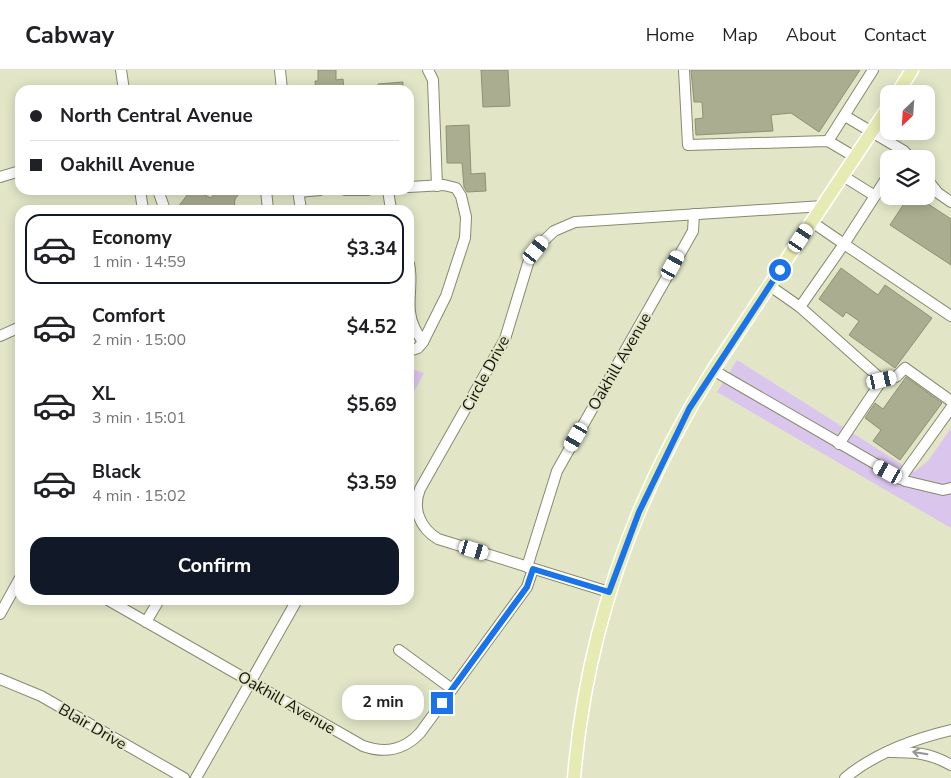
<!DOCTYPE html>
<html lang="en">
<head>
<meta charset="utf-8">
<style>
	:root { --surface:#fff; --page:#f2f2f2; --text:#202124; --muted:#757577; --line:#e0e0e0; --accent:#111827 }
	body { margin:0; font-family:"Nunito Sans",sans-serif; background:var(--page); color:var(--text); height:100vh; display:flex; flex-direction:column; font-size:19px; white-space:nowrap }
	* { box-sizing:border-box; margin:0 }
	p { font-size:16px; color:var(--muted) }
	.icon { flex:none; width:28px; height:28px; fill:none; stroke:currentColor; stroke-width:2; stroke-linecap:round; stroke-linejoin:round }
	.map { position:relative; flex:1; overflow:hidden }
	.sheet { position:absolute; left:15px; top:135px; width:399px; height:400px; display:flex; flex-direction:column; background:var(--surface); border-radius:15px; box-shadow:0 2px 12px #0003 }
	.sheet>* { flex:none }
	.banner { position:absolute; left:15px; top:15px; width:399px; height:110px; border-radius:15px; box-shadow:0 2px 12px #0003; display:grid; align-content:center; height:110px; padding:0 15px; background:var(--surface) }
	.needle { width:32px; rotate:205deg }
	.buttons { position:absolute; left:880px; top:15px; display:grid; gap:10px }
	.buttons a { display:grid; place-items:center; width:55px; height:55px; border-radius:10px; background:var(--surface); box-shadow:0 2px 12px #0003; font-size:25px }
	.end { position:absolute; width:22px; height:22px; margin:-11px; border:6px solid #1a73e8; background:#fff; box-shadow:0 0 0 2px #fff }
	.from { border-radius:50% }
	.bubble { position:absolute; height:35px; border-radius:15px; background:var(--surface); box-shadow:0 2px 12px #0003; font-size:16px; font-weight:700; line-height:35px; text-align:center }
	.car { position:absolute; width:15px; height:30px; margin:-15px -8px; border-radius:6px; box-shadow:0 0 4px 1px #0007; background:linear-gradient(#fff 24%,#345 0 40%,#fff 0 76%,#345 0 86%,#fff 0) }
	.banner b { display:flex; align-items:center; gap:18px; height:48px; font-size:19px }
	.banner b+b { border-top:1px solid var(--line) }
	.banner i { width:12px; height:12px; background:var(--text) }
	ul { padding:9px 0 0; list-style:none }
	li { display:flex; align-items:center; gap:15px; height:70px; margin:0 10px 8px; padding:0 5px; border:2px solid transparent; border-radius:15px }
	li div { flex:1 }
	li b { display:block; font-size:19px }
	li em { font-style:normal; font-weight:700 }
	li.selected { border-color:var(--accent) }
	li>.icon { width:45px; height:45px; stroke-width:1.5 }
	.action { display:flex; gap:10px; margin-top:auto; padding:10px 15px }
	.action a { flex:1; height:58px; border-radius:15px; background:var(--accent); color:#fff; font-size:20px; font-weight:700; line-height:58px; text-align:center }
	header { display:flex; align-items:center; gap:30px; box-sizing:border-box; height:70px; padding:0 25px; background:var(--surface); border-bottom:1px solid var(--line) }
	header strong { font-size:24px }
	nav { display:flex; gap:28px; margin-inline-start:auto; font-size:18px }
	.map>svg:first-child { display:block }
</style>
</head>
<body>
<header>
<strong>Cabway</strong>
<nav><a>Home</a><a>Map</a><a>About</a><a>Contact</a></nav>
</header>
<div class="map">
<svg width="951" height="708" viewBox="0 0 951 708">
	<rect width="100%" height="100%" fill="#e2e6c7"/>
	<g fill="#dac5ed">
		<path d="M737 290 914 402 928 391 951 358V458L717 322Z"/>
		<path d="M409 298 424 303 409 331Z"/>
	</g>
	<g fill="#aaad90" stroke="#8e9174">
		<path d="M318 0H336V10L343 9 344 20H316L315 11H318Z"/>
		<path d="M481 0H508L510 36 483 37Z"/>
		<path d="M691 0H860L819 62 791 43 771 45 773 61 696 65 695 49 703 48 702 32H694Z"/>
		<path d="M403 12V20H378V14Z"/>
		<path d="M469 55 471 104 485 103 486 121 467 122 464 117 462 93H447L446 56Z"/>
		<path d="M191 120H195L211 128 217 120H242L235 129 234 140H182L178 137Z"/>
		<path d="M909 126H916L951 149V195L890 155Z"/>
		<path d="M841 198 878 225 885 215 932 248 895 298 849 265 859 251 846 242 843 247 819 229Z"/>
		<path d="M906 307 942 333 900 390 873 371 881 360 865 348 875 333 883 339Z"/>
	</g>
	<g fill="none" stroke-linecap="round" stroke-linejoin="round">
		<defs>
			<g id="minor">
				<path d="M121 0 124 20"/>
				<path d="M280 0 282 20"/>
				<path d="M428 0 433 10 437 116"/>
				<path d="M684 0 688 75 828 71 855 87"/>
				<path d="M845 46 904 81 911 89"/>
				<path d="M828 71 873 0"/>
				<path d="M843 106 875 126 889 104"/>
				<path d="M0 107 20 101"/>
				<path d="M926 108 938 123 951 132"/>
				<path d="M409 117 444 115 456 118 461 126 466 147 465 168 446 226 423 272 418 278 409 281"/>
				<path d="M140 120 143 140"/>
				<path d="M161 120 159 123 165 140"/>
				<path d="M266 120 268 140"/>
				<path d="M298 120 301 140"/>
				<path d="M345 120H368"/>
				<path d="M388 120 391 140"/>
				<path d="M298 122 320 120"/>
				<path d="M875 126 844 174 951 246"/>
				<path d="M409 194C413 210 408 226 410 242 411 254 417 263 423 272"/>
				<path d="M770 216 800 237 844 174 812 152"/>
				<path d="M800 237 882 310"/>
				<path d="M0 266 20 257"/>
				<path d="M713 300 905 411 943 420 951 418"/>
				<path d="M839 374 882 310 896 307 905 298 951 331"/>
				<path d="M900 409 951 338"/>
				<path d="M527 497 557 401 693 161 694 144"/>
				<path d="M609 522 438 469C420 458 412 439 420 419L505 269 529 190 535 179 554 161 575 152 823 136"/>
				<path d="M108 530 363 676C386 684 404 680 420 663L527 517 533 499"/>
				<path d="M0 544 20 508"/>
				<path d="M146 552 159 530"/>
				<path d="M399 580 452 619"/>
				<path d="M0 609 41 626 184 708"/>
				<path d="M890 682C914 682 930 683 951 695"/>
				<path d="M196 708 297 530"/>
				<path d="M845 708C875 683 913 669 951 660"/>
			</g>
			<g id="major">
				<path d="M897 24 912 0"/>
				<path d="M574 708C586 562 635 424 713 300L889 36"/>
			</g>
		</defs>
		<use href="#minor" stroke="#878a6e" stroke-width="12"/>
		<use href="#major" stroke="#fff" stroke-width="15"/>
		<use href="#minor" stroke="#fff" stroke-width="10"/>
		<use href="#major" stroke="#e6ebb4" stroke-width="12"/>
	</g>
	<defs><path id="oneway-shaft" d="M-6 0H5M1.5-3L5.5 0L1.5 3" fill="none" stroke-width="1.6" stroke-linecap="round" stroke-linejoin="round" transform="scale(1.25)"/></defs>
	<use stroke="#959590" href="#oneway-shaft" transform="translate(920 683) rotate(-170)"/>
	<g fill="none" stroke-linecap="round" stroke-linejoin="round">
		<path stroke="#1a73e8" stroke-width="6" d="M442 633 527 517 533 499 609 522 639 442 689 339 780 200"/>
	</g>
	<g text-anchor="middle" stroke-width="4.5" stroke-linejoin="round" paint-order="stroke">
		<g font-size="16" fill="#131409" stroke="#e2e6c7">
			<text transform="translate(619 291) rotate(-60)" y="6">Oakhill Avenue</text>
			<text transform="translate(485 303) rotate(-62)" y="6">Circle Drive</text>
			<text transform="translate(287 632) rotate(30)" y="6">Oakhill Avenue</text>
			<text transform="translate(93 656) rotate(30)" y="6">Blair Drive</text>
		</g>
	</g>
</svg>
<div class="buttons">
<a><svg class="needle" viewBox="-14 -14 28 28"><path d="M0-13l5 13h-10z" fill="#e53935"/><path d="M0 13l5-13h-10z" fill="#757577"/></svg></a>
<a><svg class="icon" aria-label="layers" viewBox="0 0 24 24"><path d="M12 4l9 5-9 5-9-5zM3 14l9 5 9-5"/></svg></a>
</div>
<i class="end from" style="left:780px;top:200px"></i>
<i class="end" style="left:442px;top:633px"></i>
<div class="bubble" style="left:342px;top:615px;width:82px">2 min</div>
<i class="car" style="left:801px;top:168px;rotate:34deg"></i>
<i class="car" style="left:536px;top:180px;rotate:39deg"></i>
<i class="car" style="left:673px;top:195px;rotate:29deg"></i>
<i class="car" style="left:882px;top:310px;rotate:77deg"></i>
<i class="car" style="left:576px;top:367px;rotate:210deg"></i>
<i class="car" style="left:888px;top:402px;rotate:299deg"></i>
<i class="car" style="left:474px;top:480px;rotate:107deg"></i>
<div class="banner">
<b><i class="from"></i>North Central Avenue</b>
<b><i></i>Oakhill Avenue</b>
</div>
<section class="sheet">
<ul>
<li class="selected"><svg class="icon" aria-label="car" viewBox="0 0 24 24"><path d="M5 17H2v-5l4-1 3-4h7l3 4 3 1v5h-3M9 17h6M6 11h13"/><circle cx="7" cy="17" r="2"/><circle cx="17" cy="17" r="2"/></svg><div><b>Economy</b><p>1 min · 14:59</p></div><em>$3.34</em></li>
<li><svg class="icon" aria-label="car" viewBox="0 0 24 24"><path d="M5 17H2v-5l4-1 3-4h7l3 4 3 1v5h-3M9 17h6M6 11h13"/><circle cx="7" cy="17" r="2"/><circle cx="17" cy="17" r="2"/></svg><div><b>Comfort</b><p>2 min · 15:00</p></div><em>$4.52</em></li>
<li><svg class="icon" aria-label="car" viewBox="0 0 24 24"><path d="M5 17H2v-5l4-1 3-4h7l3 4 3 1v5h-3M9 17h6M6 11h13"/><circle cx="7" cy="17" r="2"/><circle cx="17" cy="17" r="2"/></svg><div><b>XL</b><p>3 min · 15:01</p></div><em>$5.69</em></li>
<li><svg class="icon" aria-label="car" viewBox="0 0 24 24"><path d="M5 17H2v-5l4-1 3-4h7l3 4 3 1v5h-3M9 17h6M6 11h13"/><circle cx="7" cy="17" r="2"/><circle cx="17" cy="17" r="2"/></svg><div><b>Black</b><p>4 min · 15:02</p></div><em>$3.59</em></li>
</ul>
<div class="action"><a>Confirm</a></div>
</section>
</div>
</body>
</html>
